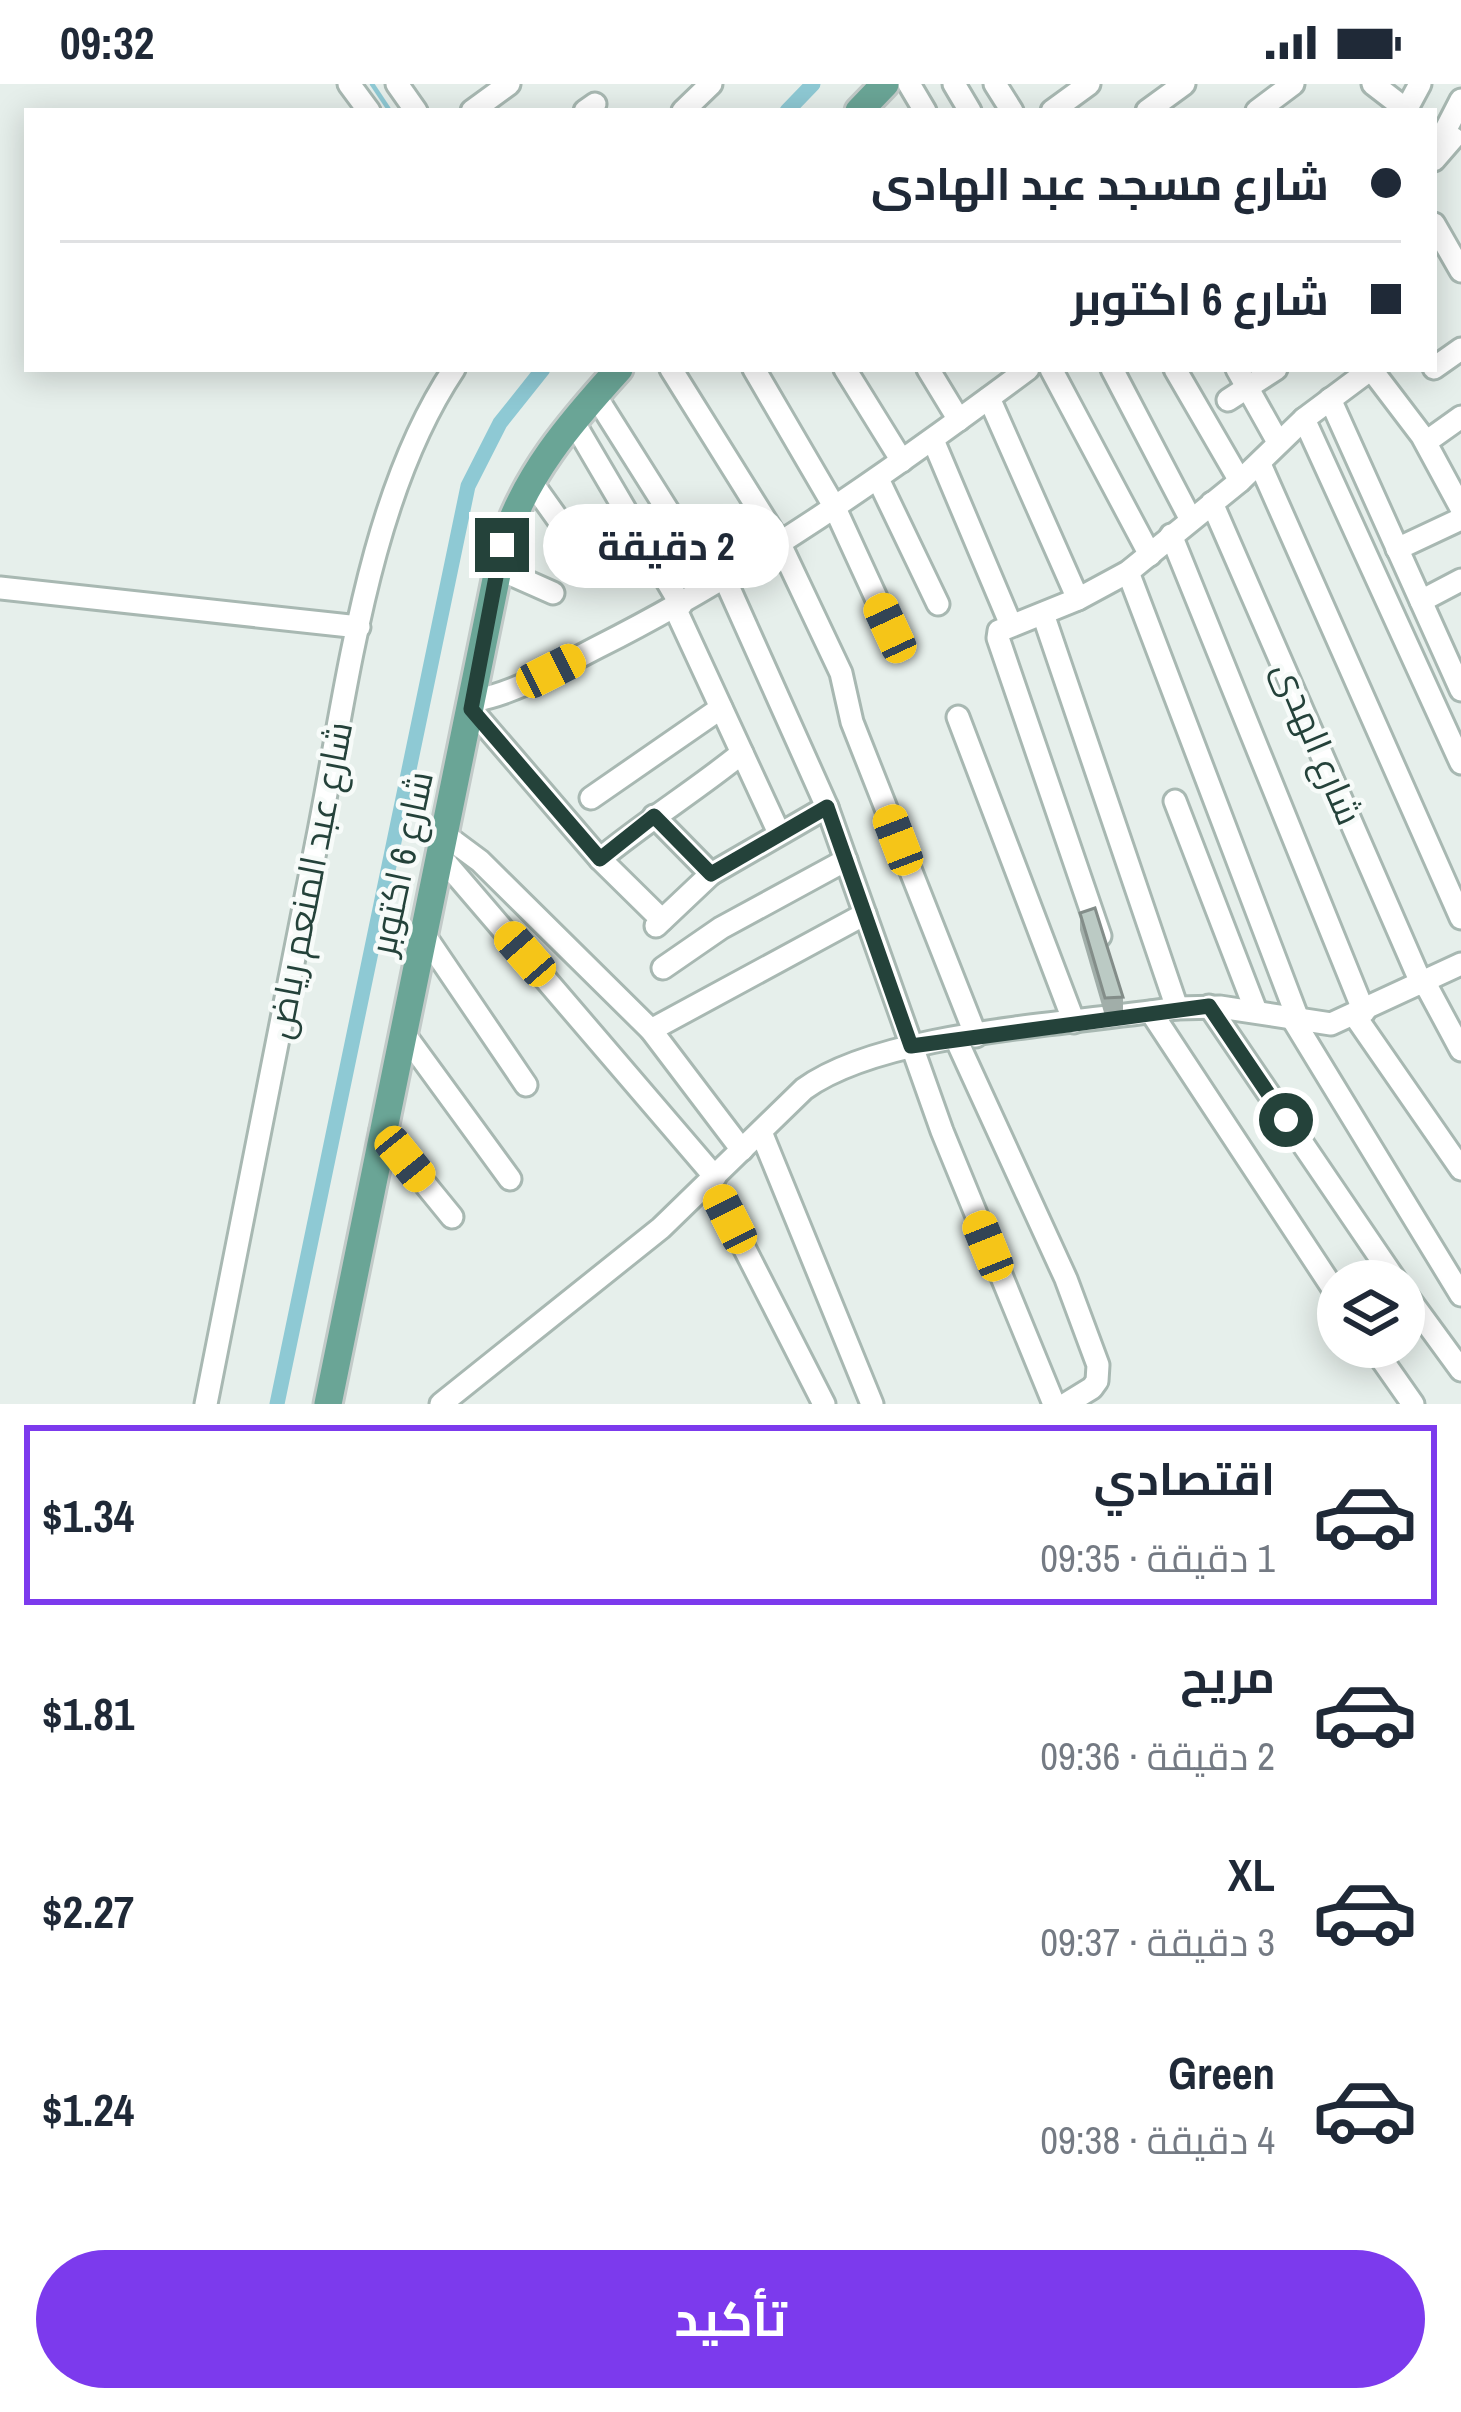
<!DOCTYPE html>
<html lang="ar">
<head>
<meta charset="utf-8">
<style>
	:root { --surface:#fff; --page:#f2f2f3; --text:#1f2937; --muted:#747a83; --line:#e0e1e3; --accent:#7c3aed }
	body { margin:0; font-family:"Archivo Narrow",Cairo,sans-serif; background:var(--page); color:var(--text); direction:rtl; height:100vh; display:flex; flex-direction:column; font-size:45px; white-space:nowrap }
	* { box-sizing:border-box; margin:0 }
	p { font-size:39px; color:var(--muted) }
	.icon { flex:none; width:66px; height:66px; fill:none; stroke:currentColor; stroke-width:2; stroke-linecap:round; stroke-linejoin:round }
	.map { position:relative; height:1320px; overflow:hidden; direction:ltr }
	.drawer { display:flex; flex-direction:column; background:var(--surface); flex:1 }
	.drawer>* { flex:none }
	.hud { position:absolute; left:24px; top:24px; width:1413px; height:264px; border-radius:0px; box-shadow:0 6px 30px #0003; direction:rtl; display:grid; align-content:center; height:264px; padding:0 36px; background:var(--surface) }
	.fabs { position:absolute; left:1317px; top:1176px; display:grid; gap:24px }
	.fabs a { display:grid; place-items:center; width:108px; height:108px; border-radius:50%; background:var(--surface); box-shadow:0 6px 30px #0003; font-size:60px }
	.end { position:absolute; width:54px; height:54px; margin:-27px; border:15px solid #24423a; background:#fff; box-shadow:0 0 0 6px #fff }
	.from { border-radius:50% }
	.bubble { position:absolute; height:84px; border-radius:42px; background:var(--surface); box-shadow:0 6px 30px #0003; font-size:39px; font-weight:700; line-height:84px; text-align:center; direction:rtl }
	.car { position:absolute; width:36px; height:72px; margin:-36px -18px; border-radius:15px; box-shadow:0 0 9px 3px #0007; background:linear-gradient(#f5c518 24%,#345 0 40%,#f5c518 0 76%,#345 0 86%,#f5c518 0) }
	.hud b { display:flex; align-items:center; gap:42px; height:114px; font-size:45px }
	.hud b+b { border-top:3px solid var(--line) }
	.hud i { width:30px; height:30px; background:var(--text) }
	ul { padding:21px 0 0; list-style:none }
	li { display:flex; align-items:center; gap:36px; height:180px; margin:0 24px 18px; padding:0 12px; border:6px solid transparent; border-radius:0px }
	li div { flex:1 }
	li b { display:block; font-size:45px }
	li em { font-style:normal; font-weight:700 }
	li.on { border-color:var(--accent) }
	li>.icon { width:108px; height:108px; stroke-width:1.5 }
	.cta { display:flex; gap:24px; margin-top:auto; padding:24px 36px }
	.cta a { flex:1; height:138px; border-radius:72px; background:var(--accent); color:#fff; font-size:48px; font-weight:700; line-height:138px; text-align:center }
	.status { display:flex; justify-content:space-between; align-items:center; height:84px; padding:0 60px; background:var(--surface); direction:ltr }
	.status svg { height:33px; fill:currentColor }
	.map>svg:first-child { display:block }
</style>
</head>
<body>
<div class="status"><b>09:32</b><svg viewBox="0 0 49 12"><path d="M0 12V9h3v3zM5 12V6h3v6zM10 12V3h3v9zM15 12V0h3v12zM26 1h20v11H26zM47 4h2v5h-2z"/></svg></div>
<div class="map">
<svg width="1461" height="1320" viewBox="0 0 1461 1320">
	<rect width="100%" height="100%" fill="#e6efeb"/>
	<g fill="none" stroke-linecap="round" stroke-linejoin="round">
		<path stroke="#8ec9d4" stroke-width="4.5" d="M372 0 390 27"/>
		<g stroke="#8ec9d4" stroke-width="15">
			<path d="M787 27 813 0"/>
			<path d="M277 1320 468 402 500 339 543 285"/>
		</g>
		<defs>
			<g id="minor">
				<path d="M349 0 369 27"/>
				<path d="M397 0 416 27"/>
				<path d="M909 0 925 27"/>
				<path d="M954 0 970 27"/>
				<path d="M995 0 1012 27"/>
				<path d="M1373 0 1408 27"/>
				<path d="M1406 26 1420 0"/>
				<path d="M472 27 509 0"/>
				<path d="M585 27 595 20"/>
				<path d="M683 27 711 0"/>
				<path d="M1052 27 1089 0"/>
				<path d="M1147 27 1184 0"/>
				<path d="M1257 27 1293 0"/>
				<path d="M1444 49 1461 16"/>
				<path d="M1434 76 1453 54"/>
				<path d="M1434 140 1461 187"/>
				<path d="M1434 284 1461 265"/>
				<path d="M671 285 779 458 841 589 852 638 976 952"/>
				<path d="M754 285 834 422 890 544"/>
				<path d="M845 285 902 377"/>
				<path d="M928 285 959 336"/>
				<path d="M1051 285 1150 471"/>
				<path d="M1112 285 1191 436"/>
				<path d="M1175 285 1240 397"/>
				<path d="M1237 285 1278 358"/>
				<path d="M595 311 699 476"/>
				<path d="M989 314 1078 515"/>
				<path d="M1330 315 1461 606"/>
				<path d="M1228 316 1276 285"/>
				<path d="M1304 335 1461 679"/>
				<path d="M573 337 681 521"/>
				<path d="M933 356 1011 541"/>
				<path d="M1426 358 1461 333"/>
				<path d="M1260 380 1461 834"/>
				<path d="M878 395 938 520"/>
				<path d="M530 396 572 455"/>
				<path d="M1212 419 1422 901"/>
				<path d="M1171 451 1364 928"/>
				<path d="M1397 465 1461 435"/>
				<path d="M497 484 553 509"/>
				<path d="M1128 488 1298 935"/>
				<path d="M724 493 827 723 942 1047 1054 1320"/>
				<path d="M0 504 359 543"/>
				<path d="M1421 517 1461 496"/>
				<path d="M675 524 779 749"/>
				<path d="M1043 530 1177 924"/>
				<path d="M472 617C517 609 557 584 598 563 751 486 891 387 1028 285"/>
				<path d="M471 625 600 775 662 836"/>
				<path d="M958 633 1074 938"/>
				<path d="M591 714 721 624"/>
				<path d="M1175 717 1256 927"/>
				<path d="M654 732 711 790"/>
				<path d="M445 751 480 777 651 946 742 1066"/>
				<path d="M440 772 715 1093"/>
				<path d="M600 775C646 737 695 707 742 669"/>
				<path d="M656 842 711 790 827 723"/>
				<path d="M423 849 526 1001"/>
				<path d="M1100 852 998 554 999 547 1078 515 1128 488 1240 397 1304 335 1371 285 1422 352 1461 424"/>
				<path d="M663 884 721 844 846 776"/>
				<path d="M1425 899 1461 966"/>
				<path d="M1209 922 1396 1197"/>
				<path d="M1151 928 1338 1212"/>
				<path d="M1355 932 1461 1085"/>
				<path d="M1292 934 1461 1211"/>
				<path d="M651 946 865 830"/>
				<path d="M402 947 510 1095"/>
				<path d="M956 955 1066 1195 1098 1281 1097 1297 1092 1304 1066 1320"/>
				<path d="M381 1046 452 1133"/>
				<path d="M761 1048 872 1320"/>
				<path d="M710 1097 824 1320"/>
				<path d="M1404 1208 1461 1286"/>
				<path d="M1373 1263 1413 1320"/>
				<path d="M206 1320C244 1129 281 938 319 747 348 598 369 412 454 285"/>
				<path d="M441 1320 661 1144 804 1005C884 947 1076 940 1177 924L1220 923 1331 940 1461 880"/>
			</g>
			<g id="major">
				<path d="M859 27 885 0"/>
				<path d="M328 1320 503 461C525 391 570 339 619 285"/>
			</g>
		</defs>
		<use href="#minor" stroke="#a8b8b2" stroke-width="27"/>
		<use href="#major" stroke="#c2cac8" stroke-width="33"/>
		<use href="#minor" stroke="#fff" stroke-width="21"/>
		<use href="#major" stroke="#6aa596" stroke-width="27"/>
	</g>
	<path fill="#a1aea9" d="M1080 829 1123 913V930L1105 932 1080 846Z"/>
	<path fill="#bbcac4" stroke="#838d89" stroke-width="3" d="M1095 824 1123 913 1105 914 1080 829Z"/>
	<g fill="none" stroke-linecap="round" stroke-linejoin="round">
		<path stroke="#24423a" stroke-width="15" d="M502 461 471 625 600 775 654 732 711 790 827 723 911 962 1209 922 1286 1036"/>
	</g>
	<g text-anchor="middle" stroke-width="9" stroke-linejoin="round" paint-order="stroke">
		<g font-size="36" fill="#24423a" stroke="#f7fbf9">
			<text transform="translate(1318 659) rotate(67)" y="13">شارع الهدى</text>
			<text transform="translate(401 779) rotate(-78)" y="13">شارع 6 اكتوبر</text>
			<text transform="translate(309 796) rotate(-79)" y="13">شارع عبد المنعم رياض</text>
		</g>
	</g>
</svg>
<div class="fabs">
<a><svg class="icon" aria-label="layers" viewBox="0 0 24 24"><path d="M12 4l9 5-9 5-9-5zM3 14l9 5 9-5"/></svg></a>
</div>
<i class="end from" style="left:1286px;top:1036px"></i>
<i class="end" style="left:502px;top:461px"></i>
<div class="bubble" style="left:543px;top:420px;width:246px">2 دقيقة</div>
<i class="car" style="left:890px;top:544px;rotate:335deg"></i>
<i class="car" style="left:551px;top:587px;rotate:63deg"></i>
<i class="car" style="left:898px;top:756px;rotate:339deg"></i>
<i class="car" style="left:525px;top:870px;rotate:319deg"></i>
<i class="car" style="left:405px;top:1075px;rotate:141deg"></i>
<i class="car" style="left:730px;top:1135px;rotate:333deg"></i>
<i class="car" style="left:988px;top:1162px;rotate:338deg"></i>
<div class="hud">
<b><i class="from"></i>شارع مسجد عبد الهادى</b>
<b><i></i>شارع 6 اكتوبر</b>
</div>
</div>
<section class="drawer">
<ul>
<li class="on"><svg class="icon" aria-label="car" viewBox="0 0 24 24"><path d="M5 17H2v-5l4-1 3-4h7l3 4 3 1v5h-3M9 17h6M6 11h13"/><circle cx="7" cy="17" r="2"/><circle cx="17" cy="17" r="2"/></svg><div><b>اقتصادي</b><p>1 دقيقة · 09:35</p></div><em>$1.34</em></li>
<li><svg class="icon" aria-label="car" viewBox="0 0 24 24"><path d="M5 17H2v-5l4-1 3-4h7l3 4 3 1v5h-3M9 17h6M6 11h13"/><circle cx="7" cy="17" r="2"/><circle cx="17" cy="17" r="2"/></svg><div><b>مريح</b><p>2 دقيقة · 09:36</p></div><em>$1.81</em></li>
<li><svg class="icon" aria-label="car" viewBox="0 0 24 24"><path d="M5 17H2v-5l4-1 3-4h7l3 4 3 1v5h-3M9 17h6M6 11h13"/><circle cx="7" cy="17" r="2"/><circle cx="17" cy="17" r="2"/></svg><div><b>XL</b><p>3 دقيقة · 09:37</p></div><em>$2.27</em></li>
<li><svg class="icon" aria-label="car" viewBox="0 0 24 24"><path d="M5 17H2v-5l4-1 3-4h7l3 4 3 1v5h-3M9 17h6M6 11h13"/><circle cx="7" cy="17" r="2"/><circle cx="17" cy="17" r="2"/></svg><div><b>Green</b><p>4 دقيقة · 09:38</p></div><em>$1.24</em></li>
</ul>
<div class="cta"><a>تأكيد</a></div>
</section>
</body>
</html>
